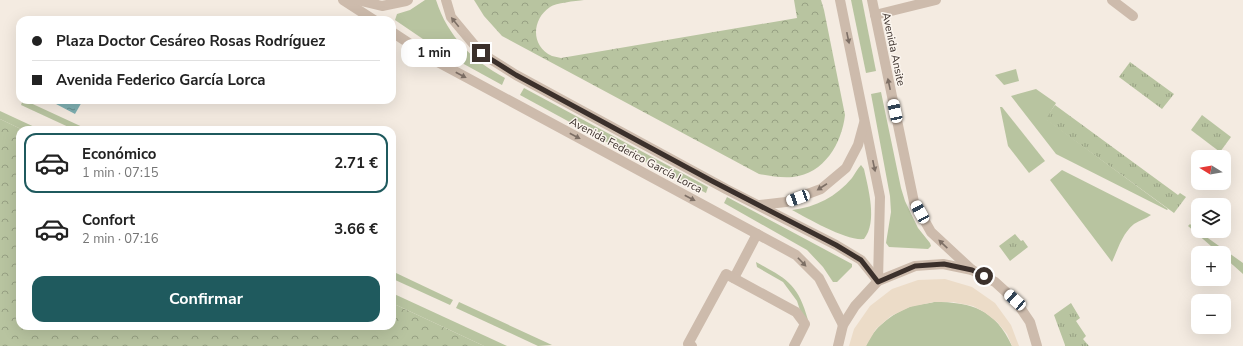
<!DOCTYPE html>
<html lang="es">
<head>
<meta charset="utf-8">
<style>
	:root { --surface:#fff; --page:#f6f6f6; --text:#222; --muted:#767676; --line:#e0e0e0; --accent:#1f5a5e }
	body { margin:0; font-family:"Nunito Sans",sans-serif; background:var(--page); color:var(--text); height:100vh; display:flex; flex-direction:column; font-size:15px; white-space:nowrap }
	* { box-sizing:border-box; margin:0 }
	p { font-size:13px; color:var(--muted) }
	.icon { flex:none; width:22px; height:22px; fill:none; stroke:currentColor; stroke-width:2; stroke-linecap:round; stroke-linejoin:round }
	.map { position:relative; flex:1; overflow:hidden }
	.panel { position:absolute; left:16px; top:126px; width:380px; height:204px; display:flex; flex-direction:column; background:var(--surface); border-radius:12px; box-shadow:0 4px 16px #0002 }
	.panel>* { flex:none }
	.top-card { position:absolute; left:16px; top:16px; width:380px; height:88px; border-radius:12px; box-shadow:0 4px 16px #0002; display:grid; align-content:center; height:88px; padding:0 16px; background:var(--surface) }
	.needle { width:26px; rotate:281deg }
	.fabs { position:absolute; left:1191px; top:150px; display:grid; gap:8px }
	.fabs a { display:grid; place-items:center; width:40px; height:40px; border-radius:8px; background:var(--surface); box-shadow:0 4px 16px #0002; font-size:20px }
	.end { position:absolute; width:18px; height:18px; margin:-9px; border:5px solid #3b302b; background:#fff; box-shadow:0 0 0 2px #fff }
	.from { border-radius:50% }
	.bubble { position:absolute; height:28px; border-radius:12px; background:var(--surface); box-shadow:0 4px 16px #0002; font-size:13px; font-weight:700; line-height:28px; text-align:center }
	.car { position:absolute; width:12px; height:24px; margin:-12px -6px; border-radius:5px; box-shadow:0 0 3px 1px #0007; background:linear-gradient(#fff 24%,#345 0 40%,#fff 0 76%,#345 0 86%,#fff 0) }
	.top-card b { display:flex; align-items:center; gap:14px; height:38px; font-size:15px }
	.top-card b+b { border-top:1px solid var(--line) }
	.top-card i { width:10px; height:10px; background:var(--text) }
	ul { padding:7px 0 0; list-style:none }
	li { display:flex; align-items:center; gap:12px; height:60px; margin:0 8px 6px; padding:0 8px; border:2px solid transparent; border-radius:12px }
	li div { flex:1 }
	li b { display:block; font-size:15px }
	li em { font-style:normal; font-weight:700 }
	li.selected { border-color:var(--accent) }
	li>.icon { width:36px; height:36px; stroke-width:1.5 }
	.action { display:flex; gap:8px; margin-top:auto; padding:8px 16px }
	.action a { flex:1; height:46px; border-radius:12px; background:var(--accent); color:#fff; font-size:16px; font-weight:700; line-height:46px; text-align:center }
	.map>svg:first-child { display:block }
</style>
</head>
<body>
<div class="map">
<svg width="1243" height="346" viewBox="0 0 1243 346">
	<defs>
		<pattern id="grass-tufts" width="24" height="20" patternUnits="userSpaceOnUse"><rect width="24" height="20" fill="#b8c4a0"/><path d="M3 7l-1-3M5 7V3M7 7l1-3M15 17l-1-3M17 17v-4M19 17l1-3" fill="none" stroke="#97a083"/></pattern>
		<pattern id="park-crowns" width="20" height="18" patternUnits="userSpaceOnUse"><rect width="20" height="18" fill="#b8c4a0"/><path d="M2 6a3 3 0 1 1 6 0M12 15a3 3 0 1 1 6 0" fill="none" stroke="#97a083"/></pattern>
		<pattern id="water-ripples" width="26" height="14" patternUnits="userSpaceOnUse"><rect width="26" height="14" fill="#7fb0b2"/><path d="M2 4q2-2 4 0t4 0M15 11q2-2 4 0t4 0" fill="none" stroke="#699091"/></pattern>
	</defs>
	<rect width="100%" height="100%" fill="#f4ebe1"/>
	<g fill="url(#grass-tufts)">
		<path d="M1130 62 1174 94 1162 109 1119 77Z"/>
		<path d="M1055 105 1178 195 1180 193 1186 197 1174 213 1045 119Z"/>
		<path d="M1202 115 1231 137 1220 152 1191 130Z"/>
		<path d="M1190 224 1198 231 1243 263V274L1224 257V253H1219L1188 226Z"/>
		<path d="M1015 234 1021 241 1023 240 1028 247 1010 261 999 246Z"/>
		<path d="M1071 303 1080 318 1076 321 1086 336 1083 339 1089 346H1065V345L1054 315Z"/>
	</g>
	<g fill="url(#park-crowns)">
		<path d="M474 0H584C575 1 556 3 550 7 532 19 530 46 552 56 555 57 558 57 561 58L797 18 794 0H821L824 10 845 115C842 143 824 174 793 177 781 178 771 176 759 174L502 36 484 16Z"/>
		<path d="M0 119 23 130H20V326H392V303L484 346H0Z"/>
	</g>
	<g fill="#b8c4a0">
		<path d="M425 0H436C448 37 472 60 505 78L502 85 442 52 395 20 397 14 410 10Z"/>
		<path d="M851 0H862L876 71 866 73Z"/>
		<path d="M1016 69 1019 81 1004 85 995 75Z"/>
		<path d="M524 88 708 187 706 193 610 144 520 95Z"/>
		<path d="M1036 89 1056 103 1046 119 1168 209 1167 210 1056 154 1011 96Z"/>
		<path d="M881 92 901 188 905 201 918 228 930 243 931 246 928 249 889 247 886 243 891 212 890 196 871 94Z"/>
		<path d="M23 100H24L89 130H75L21 105Z"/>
		<path d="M1000 107H1002L1045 161 1029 173 1008 146Z"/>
		<path d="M0 111 41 130H23L0 119Z"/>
		<path d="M861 165 864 169C868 188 878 222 864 239 846 241 809 219 792 210 816 207 836 197 852 178 855 174 857 169 861 165Z"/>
		<path d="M1062 170 1151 215C1146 219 1140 220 1134 224 1122 234 1118 249 1112 262L1050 180Z"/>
		<path d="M727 197 852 264V267L837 282H833L823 267 807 250 724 203Z"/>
		<path d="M756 262C787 279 798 284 808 320L803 319 797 301 783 282 757 267Z"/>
		<path d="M396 273 453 300 450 305 393 279Z"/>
		<path d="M392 293 507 346H484L392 303Z"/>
		<path d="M459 302 552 345 538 346 456 308Z"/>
		<path d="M934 302C972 302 995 309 1012 346H866C873 328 892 314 909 307 917 304 926 304 934 302Z"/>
	</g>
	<path fill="#ecdcc8" d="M945 279 972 287 995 303 1011 325 1019 346H1012L1007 334 997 322 984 312 973 306 953 302H934L910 307 891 316 876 329 866 346H849L854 329 870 306 892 289 918 280Z"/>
	<path fill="url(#water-ripples)" d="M58 100H83L75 114 56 104Z"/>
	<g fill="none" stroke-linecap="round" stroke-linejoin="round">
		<g stroke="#cdbbac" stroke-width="10">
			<path d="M1112 0 1133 16"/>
			<path d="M875 15 936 0"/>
			<path d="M734 278 757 234"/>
			<path d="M692 346 688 344 726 274 796 312 805 324 794 346"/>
		</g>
		<g stroke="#cdbbac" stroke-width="10">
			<path d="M343 0 374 20"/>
			<path d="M357 0 382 6 406 1 408 0"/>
			<path d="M446 0 451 17 481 53 516 75 726 189 836 245 861 260 878 281"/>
			<path d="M840 0 880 197 878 281"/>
			<path d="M872 0 914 202 931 232 972 270"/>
			<path d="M392 32 436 61 796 255 819 278 843 325"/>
			<path d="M760 205 786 202 821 189 846 168 858 145 864 123"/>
			<path d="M838 346 843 325 855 306 878 281 915 266 943 264 972 270 995 282 1015 300 1030 322 1037 346"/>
		</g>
	</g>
	<defs><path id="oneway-solid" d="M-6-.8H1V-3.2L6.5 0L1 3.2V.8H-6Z"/></defs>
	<g fill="#7d6f65">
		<use href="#oneway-solid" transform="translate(455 22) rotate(-129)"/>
		<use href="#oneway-solid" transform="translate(848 38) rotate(78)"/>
		<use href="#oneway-solid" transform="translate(461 75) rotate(28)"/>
		<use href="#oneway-solid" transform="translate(889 84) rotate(-102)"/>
		<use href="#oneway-solid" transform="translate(575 136) rotate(28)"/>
		<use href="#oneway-solid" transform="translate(874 166) rotate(78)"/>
		<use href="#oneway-solid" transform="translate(822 187) rotate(147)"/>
		<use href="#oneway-solid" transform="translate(690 198) rotate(28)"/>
		<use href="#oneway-solid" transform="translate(943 244) rotate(-137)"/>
		<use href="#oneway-solid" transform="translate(802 262) rotate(46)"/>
	</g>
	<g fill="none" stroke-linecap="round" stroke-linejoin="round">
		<path stroke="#3b302b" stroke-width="5" d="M481 53 516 75 712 181 836 245 861 260 878 282 915 266 944 264 972 270 984 276"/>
	</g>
	<g text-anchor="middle" stroke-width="3" stroke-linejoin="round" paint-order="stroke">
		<g font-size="11" fill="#3b302b" stroke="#fbf5ee">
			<text transform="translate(894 49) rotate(78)" y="4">Avenida Ansite</text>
			<text transform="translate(636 155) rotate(28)" y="4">Avenida Federico García Lorca</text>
		</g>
	</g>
</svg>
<div class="fabs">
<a><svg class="needle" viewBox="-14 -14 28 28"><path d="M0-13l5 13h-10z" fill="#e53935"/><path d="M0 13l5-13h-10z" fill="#767676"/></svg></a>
<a><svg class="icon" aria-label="layers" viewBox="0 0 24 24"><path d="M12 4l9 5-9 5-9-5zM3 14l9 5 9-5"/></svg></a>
<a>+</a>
<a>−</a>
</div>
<i class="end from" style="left:984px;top:276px"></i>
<i class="end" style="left:481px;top:53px"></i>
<div class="bubble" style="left:401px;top:39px;width:66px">1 min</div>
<i class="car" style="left:895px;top:111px;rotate:348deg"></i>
<i class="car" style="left:798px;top:198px;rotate:250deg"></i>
<i class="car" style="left:920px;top:212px;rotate:331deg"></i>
<i class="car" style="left:1015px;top:300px;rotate:312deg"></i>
<div class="top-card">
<b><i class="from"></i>Plaza Doctor Cesáreo Rosas Rodríguez</b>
<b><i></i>Avenida Federico García Lorca</b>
</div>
<section class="panel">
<ul>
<li class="selected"><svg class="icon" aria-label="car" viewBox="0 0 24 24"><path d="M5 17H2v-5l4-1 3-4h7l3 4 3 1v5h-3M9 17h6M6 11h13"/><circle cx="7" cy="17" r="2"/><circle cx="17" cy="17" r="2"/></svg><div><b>Económico</b><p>1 min · 07:15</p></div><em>2.71 €</em></li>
<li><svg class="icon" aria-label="car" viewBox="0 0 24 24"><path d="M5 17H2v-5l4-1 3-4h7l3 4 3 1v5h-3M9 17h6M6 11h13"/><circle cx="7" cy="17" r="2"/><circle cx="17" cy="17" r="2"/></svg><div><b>Confort</b><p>2 min · 07:16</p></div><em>3.66 €</em></li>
</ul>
<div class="action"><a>Confirmar</a></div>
</section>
</div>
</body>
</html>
